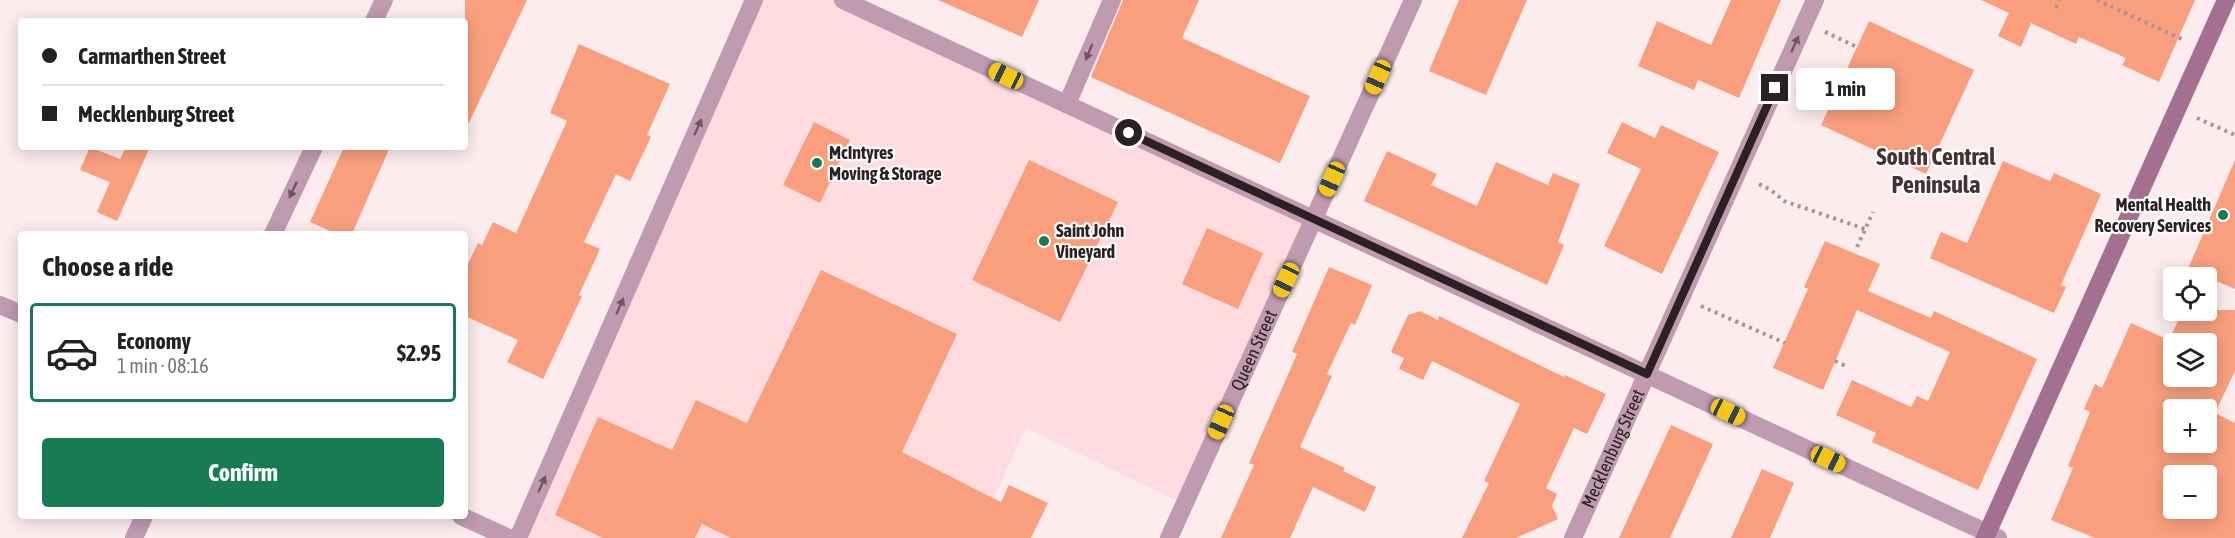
<!DOCTYPE html>
<html lang="en">
<head>
<meta charset="utf-8">
<style>
	:root { --surface:#fff; --page:#f6f6f6; --text:#222; --muted:#767676; --line:#e0e0e0; --accent:#177b54 }
	body { margin:0; font-family:"Asap Condensed",sans-serif; background:var(--page); color:var(--text); height:100vh; display:flex; flex-direction:column; font-size:22px; white-space:nowrap }
	* { box-sizing:border-box; margin:0 }
	p { font-size:20px; color:var(--muted) }
	.icon { flex:none; width:33px; height:33px; fill:none; stroke:currentColor; stroke-width:2; stroke-linecap:round; stroke-linejoin:round }
	.map { position:relative; flex:1; overflow:hidden }
	.sheet { position:absolute; left:18px; top:231px; width:450px; height:288px; display:flex; flex-direction:column; background:var(--surface); border-radius:6px; box-shadow:0 3px 15px #0003 }
	.sheet>* { flex:none }
	.banner { position:absolute; left:18px; top:18px; width:450px; height:132px; border-radius:6px; box-shadow:0 3px 15px #0003; display:grid; align-content:center; height:132px; padding:0 24px; background:var(--surface) }
	.controls { position:absolute; left:2163px; top:267px; display:grid; gap:12px }
	.controls a { display:grid; place-items:center; width:54px; height:54px; border-radius:6px; background:var(--surface); box-shadow:0 3px 15px #0003; font-size:30px }
	.end { position:absolute; width:27px; height:27px; margin:-14px; border:8px solid #2b2122; background:#fff; box-shadow:0 0 0 3px #fff }
	.from { border-radius:50% }
	.bubble { position:absolute; height:42px; border-radius:6px; background:var(--surface); box-shadow:0 3px 15px #0003; font-size:20px; font-weight:700; line-height:42px; text-align:center }
	.car { position:absolute; width:18px; height:36px; margin:-18px -9px; border-radius:8px; box-shadow:0 0 4px 2px #0007; background:linear-gradient(#f5c518 24%,#345 0 40%,#f5c518 0 76%,#345 0 86%,#f5c518 0) }
	.banner b { display:flex; align-items:center; gap:21px; height:57px; font-size:22px }
	.banner b+b { border-top:2px solid var(--line) }
	.banner i { width:15px; height:15px; background:var(--text) }
	ul { padding:0; list-style:none }
	li { display:flex; align-items:center; gap:18px; height:99px; margin:0 12px 9px; padding:0 12px; border:3px solid transparent; border-radius:6px }
	li div { flex:1 }
	li b { display:block; font-size:22px }
	li em { font-style:normal; font-weight:700 }
	li.current { border-color:var(--accent) }
	li>.icon { width:54px; height:54px; stroke-width:1.5 }
	h2 { padding:0 24px; font-size:27px; line-height:72px }
	.action { display:flex; gap:12px; margin-top:auto; padding:12px 24px }
	.action a { flex:1; height:69px; border-radius:6px; background:var(--accent); color:#fff; font-size:24px; font-weight:700; line-height:69px; text-align:center }
	.map>svg:first-child { display:block }
</style>
</head>
<body>
<div class="map">
<svg width="2235" height="538" viewBox="0 0 2235 538">
	<rect width="100%" height="100%" fill="#fceced"/>
	<path fill="#fedbde" d="M754 0H843L1313 219 1184 504 1026 428 975 538H518Z"/>
	<g fill="#f99f7d" fill-rule="evenodd">
		<path d="M465 0H527L465 131Z"/>
		<path d="M938 0H1039L1022 37Z"/>
		<path d="M1123 0H1199L1182 38 1310 96 1280 163 1091 77Z"/>
		<path d="M1459 0H1527L1486 95 1429 71Z"/>
		<path d="M1731 0H1781L1739 98 1698 80 1694 90 1638 66 1657 21 1711 45Z"/>
		<path d="M1981 0H2195L2159 82 2122 65 2126 58 2079 37 2076 44 2031 23 2021 47 1998 36 2009 13Z"/>
		<path d="M1869 21 1974 70 1926 174 1821 125Z"/>
		<path d="M579 44 670 84 647 135 651 137 630 181 616 174 584 242 600 249 579 295 582 296 543 379 507 362 518 340 465 316V270L478 243 482 245 493 222 516 233 567 121 550 113Z"/>
		<path d="M814 122 850 140 820 203 783 185Z"/>
		<path d="M1622 122 1655 138 1661 125 1719 152 1662 274 1604 246 1641 169 1607 153Z"/>
		<path d="M90 147 120 159 126 147H150L117 221 97 212 110 182 80 170Z"/>
		<path d="M344 147H390L352 234H337L310 222Z"/>
		<path d="M1387 151 1437 174 1431 185 1477 206 1496 162 1548 185 1553 173 1580 184 1558 242 1564 245 1547 285 1364 201Z"/>
		<path d="M1029 160 1118 202 1060 322 972 280Z"/>
		<path d="M2235 160V289L2188 269Z"/>
		<path d="M2003 161 2050 181 2054 173 2101 194 2061 285 2066 287 2054 313 1930 258 1941 232 1967 243Z"/>
		<path d="M1207 228 1263 253 1238 309 1182 284Z"/>
		<path d="M1825 241 1880 264 1868 291 1931 318 1934 311 2037 359 1978 490 1872 442 1876 433 1836 415 1852 380 1911 407 1917 396 1928 401 1950 352 1857 310 1823 390 1773 368 1808 289 1804 287Z"/>
		<path d="M1329 267 1372 285 1355 325 1351 323 1327 374 1332 376 1300 447 1345 468 1343 471 1376 487 1365 512 1313 487 1290 538H1221L1254 465 1249 463 1297 354 1292 352Z"/>
		<path d="M821 270 957 334 902 452 1001 502 1009 485 1048 503 1031 538H731L702 524 695 538H603L555 515 598 417 672 450 696 400 747 423Z"/>
		<path d="M2183 310H2235V371L2215 413 2235 423V538H2095L2051 520 2073 468 2068 466 2090 412 2084 409 2095 384 2102 388 2131 323 2169 340ZM2174 344H2206V376H2174ZM2174 410H2206V442H2174ZM2174 476H2206V508H2174Z"/>
		<path d="M1420 311 1438 320 1439 316 1564 377 1565 375 1606 394 1587 434 1574 428 1546 488 1557 494 1552 506 1558 519 1516 538H1462L1489 483 1484 481 1520 404 1432 361 1423 380 1399 369 1404 358 1391 352 1408 315Z"/>
		<path d="M1671 425 1713 444 1670 538H1619Z"/>
		<path d="M1762 469 1794 483 1770 538H1731Z"/>
	</g>
	<g fill="none" stroke-linecap="round" stroke-linejoin="round">
		<g stroke="#a49697" stroke-width="4" stroke-dasharray="3 4.5" stroke-linecap="butt">
			<path d="M2097 0 2184 40"/>
			<path d="M2056 8 2059 0"/>
			<path d="M1825 32 1857 47"/>
			<path d="M2197 118 2235 135"/>
			<path d="M1759 184 1771 190 1784 201 1865 229"/>
			<path d="M1857 247 1873 212"/>
			<path d="M1701 306 1785 343"/>
			<path d="M1835 361 1848 367"/>
		</g>
		<g stroke="#bf9ab0" stroke-width="18">
			<path d="M843 0 1998 538"/>
			<path d="M374 21 384 0"/>
			<path d="M1067 104 1112 0"/>
			<path d="M273 234 314 147"/>
			<path d="M0 305 21 314"/>
			<path d="M461 516 509 538"/>
			<path d="M134 538 144 516"/>
			<path d="M518 538 754 0"/>
			<path id="s1" d="M1169 538 1413 0"/>
			<path id="s2" d="M1573 538 1815 0"/>
		</g>
		<path stroke="#a47091" stroke-width="18" d="M1985 538 2226 0"/>
	</g>
	<defs><path id="oneway-solid" d="M-6-.8H1V-3.2L6.5 0L1 3.2V.8H-6Z" transform="scale(1.5)"/></defs>
	<g fill="#6e5762">
		<use href="#oneway-solid" transform="translate(1795 44) rotate(-66)"/>
		<use href="#oneway-solid" transform="translate(1089 52) rotate(113)"/>
		<use href="#oneway-solid" transform="translate(698 127) rotate(-66)"/>
		<use href="#oneway-solid" transform="translate(293 190) rotate(115)"/>
		<use href="#oneway-solid" transform="translate(620 306) rotate(-66)"/>
		<use href="#oneway-solid" transform="translate(542 484) rotate(-66)"/>
	</g>
	<g fill="none" stroke-linecap="round" stroke-linejoin="round">
		<path stroke="#2b2122" stroke-width="8" d="M1129 133 1647 374 1775 88"/>
	</g>
	<g fill="#177b54" stroke="#fefefe" stroke-width="2">
		<circle cx="817" cy="163" r="6"/>
		<circle cx="2223" cy="215" r="6"/>
		<circle cx="1044" cy="241" r="6"/>
	</g>
	<g text-anchor="middle" stroke-width="4.5" stroke-linejoin="round" paint-order="stroke">
		<g font-size="18" font-weight="bold" fill="#2b2122" stroke="#fefefe" text-anchor="start">
			<text x="829" y="159">McIntyres<tspan x="829" dy="21">Moving &amp; Storage</tspan></text>
			<text x="2211" y="211" text-anchor="end">Mental Health<tspan x="2211" dy="21">Recovery Services</tspan></text>
			<text x="1056" y="237">Saint John<tspan x="1056" dy="21">Vineyard</tspan></text>
		</g>
		<g font-size="18" fill="#2b2122" stroke="#fefefe">
			<text dy="6" stroke="none"><textPath href="#s1" startOffset="206">Queen Street</textPath></text>
			<text dy="6" stroke="none"><textPath href="#s2" startOffset="98">Mecklenburg Street</textPath></text>
		</g>
		<g font-size="24" font-weight="bold" fill="#463235" stroke="#fefefe">
			<text x="1936" y="165">South Central<tspan x="1936" dy="28">Peninsula</tspan></text>
		</g>
	</g>
</svg>
<div class="controls">
<a><svg class="icon" aria-label="locate" viewBox="0 0 24 24"><circle cx="12" cy="12" r="6"/><path d="M12 2v4M12 18v4M2 12h4M18 12h4"/></svg></a>
<a><svg class="icon" aria-label="layers" viewBox="0 0 24 24"><path d="M12 4l9 5-9 5-9-5zM3 14l9 5 9-5"/></svg></a>
<a>+</a>
<a>−</a>
</div>
<i class="end from" style="left:1129px;top:133px"></i>
<i class="end" style="left:1775px;top:88px"></i>
<div class="bubble" style="left:1796px;top:68px;width:99px">1 min</div>
<i class="car" style="left:1006px;top:76px;rotate:295deg"></i>
<i class="car" style="left:1378px;top:77px;rotate:204deg"></i>
<i class="car" style="left:1332px;top:179px;rotate:204deg"></i>
<i class="car" style="left:1286px;top:280px;rotate:205deg"></i>
<i class="car" style="left:1728px;top:412px;rotate:115deg"></i>
<i class="car" style="left:1221px;top:422px;rotate:204deg"></i>
<i class="car" style="left:1828px;top:459px;rotate:115deg"></i>
<div class="banner">
<b><i class="from"></i>Carmarthen Street</b>
<b><i></i>Mecklenburg Street</b>
</div>
<section class="sheet">
<h2>Choose a ride</h2>
<ul>
<li class="current"><svg class="icon" aria-label="car" viewBox="0 0 24 24"><path d="M5 17H2v-5l4-1 3-4h7l3 4 3 1v5h-3M9 17h6M6 11h13"/><circle cx="7" cy="17" r="2"/><circle cx="17" cy="17" r="2"/></svg><div><b>Economy</b><p>1 min · 08:16</p></div><em>$2.95</em></li>
</ul>
<div class="action"><a>Confirm</a></div>
</section>
</div>
</body>
</html>
